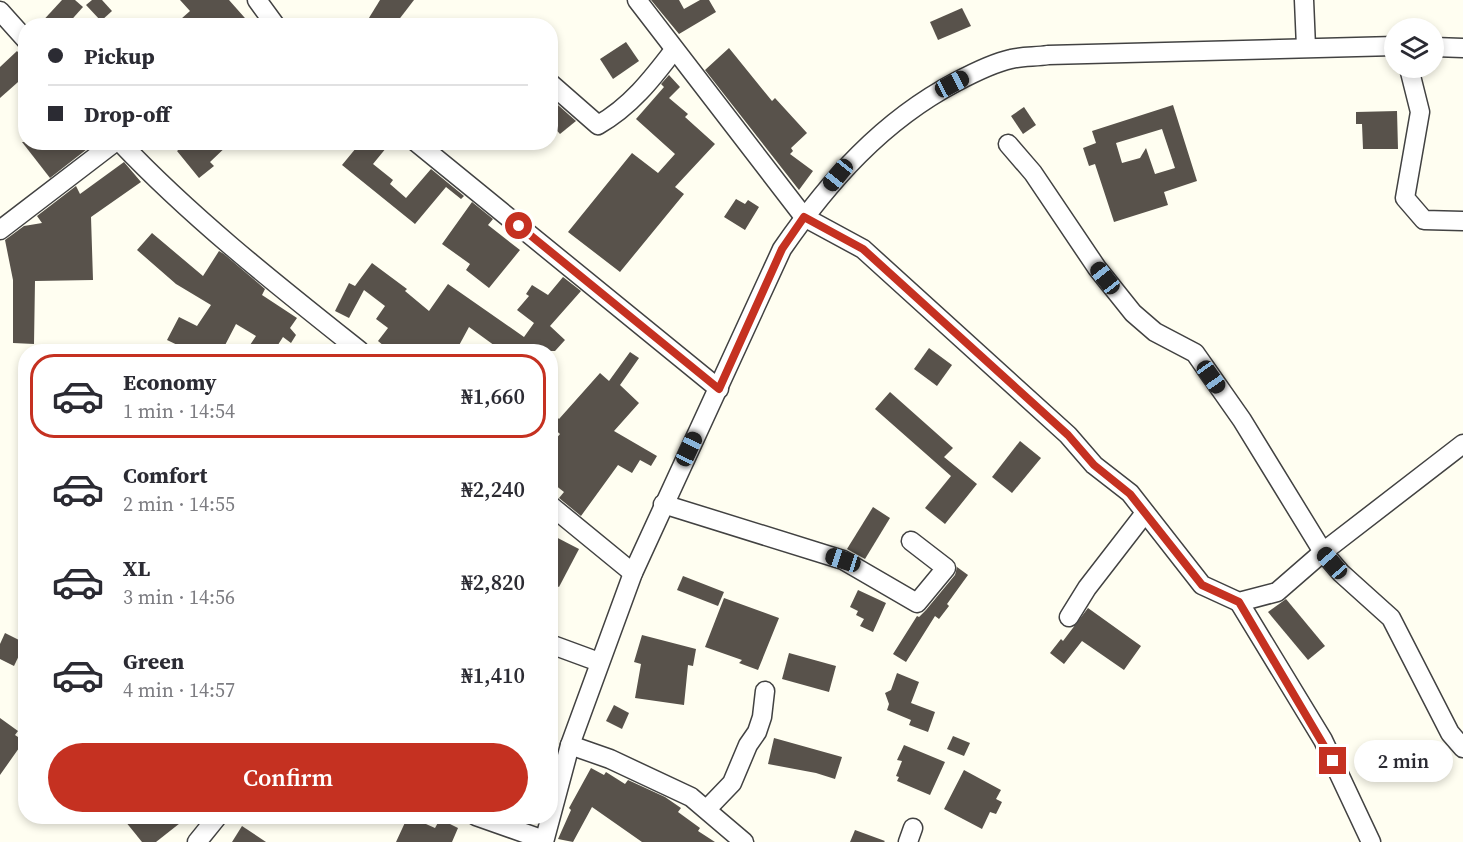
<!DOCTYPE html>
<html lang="en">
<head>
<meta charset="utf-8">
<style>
	:root { --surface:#fff; --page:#f2f2f3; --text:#2b2b33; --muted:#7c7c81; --line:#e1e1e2; --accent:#c53121 }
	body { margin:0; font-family:"Source Serif 4",serif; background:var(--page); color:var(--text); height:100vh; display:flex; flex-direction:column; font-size:22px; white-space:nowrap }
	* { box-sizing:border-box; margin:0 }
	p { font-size:20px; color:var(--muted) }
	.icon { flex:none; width:33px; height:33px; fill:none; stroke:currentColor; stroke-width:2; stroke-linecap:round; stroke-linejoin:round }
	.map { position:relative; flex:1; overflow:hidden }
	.drawer { position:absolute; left:18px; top:344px; width:540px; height:480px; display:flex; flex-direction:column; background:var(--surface); border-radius:24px; box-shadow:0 3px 9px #0003 }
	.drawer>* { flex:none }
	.guide { position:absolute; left:18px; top:18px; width:540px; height:132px; border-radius:24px; box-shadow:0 3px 9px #0003; display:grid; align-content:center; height:132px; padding:0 30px; background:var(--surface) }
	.fabs { position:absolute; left:1384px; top:18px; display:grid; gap:12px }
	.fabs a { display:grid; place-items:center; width:60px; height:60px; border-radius:50%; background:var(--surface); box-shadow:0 3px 9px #0003; font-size:30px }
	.end { position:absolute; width:27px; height:27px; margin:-14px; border:8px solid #c53121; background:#fff; box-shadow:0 0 0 3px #fff }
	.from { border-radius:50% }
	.bubble { position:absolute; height:42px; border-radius:21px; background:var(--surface); box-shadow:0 3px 9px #0003; font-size:20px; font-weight:600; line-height:42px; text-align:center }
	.car { position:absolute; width:18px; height:36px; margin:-18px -9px; border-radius:8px; box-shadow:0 0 4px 2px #0007; background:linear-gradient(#222 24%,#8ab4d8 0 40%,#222 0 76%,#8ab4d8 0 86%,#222 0) }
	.guide b { display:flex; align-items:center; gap:21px; height:57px; font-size:22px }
	.guide b+b { border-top:2px solid var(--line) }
	.guide i { width:15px; height:15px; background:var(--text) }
	ul { padding:10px 0 0; list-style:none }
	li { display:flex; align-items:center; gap:18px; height:84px; margin:0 12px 9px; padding:0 18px; border:3px solid transparent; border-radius:24px }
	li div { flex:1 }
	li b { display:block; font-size:22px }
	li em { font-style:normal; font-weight:600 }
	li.selected { border-color:var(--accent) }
	li>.icon { width:54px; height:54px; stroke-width:1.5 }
	.cta { display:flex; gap:12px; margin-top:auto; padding:12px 30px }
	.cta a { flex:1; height:69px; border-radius:36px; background:var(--accent); color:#fff; font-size:24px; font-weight:600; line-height:69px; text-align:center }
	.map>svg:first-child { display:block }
</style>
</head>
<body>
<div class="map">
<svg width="1463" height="842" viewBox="0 0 1463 842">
	<rect width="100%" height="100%" fill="#fffef1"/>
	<g fill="#58524b" fill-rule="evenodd">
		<path d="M62 0H75L83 7 66 26H38Z"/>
		<path d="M92 0H102L112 11 101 21 86 5Z"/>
		<path d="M180 0H229L252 26H187L181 19 190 11Z"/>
		<path d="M380 0H414L394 26H364Z"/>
		<path d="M651 0H679L684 9 700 0H709L716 12 679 34Z"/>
		<path d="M962 8 971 26 938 40 930 22Z"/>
		<path d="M626 42 639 61 613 79 600 59Z"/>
		<path d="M729 48 772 101 775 98 807 133 791 148 793 151 790 154 813 171 799 190 705 70Z"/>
		<path d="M17 51 26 61V75L0 98V67Z"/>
		<path d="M669 75 680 87 669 98 688 114 685 117 715 144 675 187 684 194 620 272 568 232 632 153 658 173 675 154 636 119 664 87 661 84Z"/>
		<path d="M550 98 576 121 560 134 550 123Z"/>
		<path d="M1173 105 1197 181 1164 192 1168 205 1114 222 1095 164 1089 166 1083 148 1096 143 1092 131ZM1162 129 1175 168 1155 174 1146 148 1140 158 1122 163 1116 143Z"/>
		<path d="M1024 107 1036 125 1023 134 1011 116Z"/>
		<path d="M1397 111 1398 149H1363L1362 124H1356V112Z"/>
		<path d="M22 142H96L50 178Z"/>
		<path d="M188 142H231L210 162 214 166 199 178 177 151Z"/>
		<path d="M361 142H391L373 164 393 180 390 184 406 198 431 169 464 196 461 199 446 187 415 224 342 165Z"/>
		<path d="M124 162 141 182 91 217 93 280 35 281 34 344 13 343V280L5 240 24 226 42 223 37 216 76 186 80 194Z"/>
		<path d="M736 199 745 204 748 200 759 207 745 230 724 217Z"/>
		<path d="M472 202 493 219 488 225 520 250 489 288 466 270 470 264 442 244Z"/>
		<path d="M152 233 203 276 219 251 224 254 265 289 262 295 297 318 290 328 296 335 291 343 283 337 274 351H259L250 345 256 336 236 324 222 351H190L167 340 179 317 197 326 211 305 176 284 137 250Z"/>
		<path d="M372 263 407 289 405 291 429 311 448 284 524 337 534 323 517 310 529 296 526 294 532 285 548 295 563 277 581 291 550 326 565 340 555 351H502L469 327 456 351H390L378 341 388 328 376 319 385 306 364 290 349 318 335 311 349 283 355 286Z"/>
		<path d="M929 348 952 365 937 386 914 369Z"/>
		<path d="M630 352 639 358 620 385 639 403 614 431 657 456 651 466 640 460 632 473 618 465 581 516 559 498 564 492 550 481V446L560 434 550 425V411L559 419 600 373 609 381Z"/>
		<path d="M890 392 953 448 944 457 977 484 945 524 925 508 951 476 875 409Z"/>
		<path d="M1020 441 1041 458 1012 493 992 477Z"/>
		<path d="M873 507 890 518 865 559 847 549Z"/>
		<path d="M550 534 579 549 559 587 550 583Z"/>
		<path d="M957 567 968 575 947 604 949 606 939 619 935 616 906 662 893 654 917 616 919 617 926 610 955 575Z"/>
		<path d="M683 576 724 592 718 606 677 590Z"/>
		<path d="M858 590 886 603 873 632 860 626 864 619 856 615 858 611 850 607Z"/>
		<path d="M724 598 779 618 758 670 739 663 742 660 705 647Z"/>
		<path d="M1286 599 1325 646 1308 660 1268 612Z"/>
		<path d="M1088 608 1141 646 1124 670 1082 641 1064 664 1050 653 1061 639 1063 641Z"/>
		<path d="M5 633 25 643 14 666 0 659V644Z"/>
		<path d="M642 635 696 649 693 666 688 665 684 705 635 698 641 664 634 662Z"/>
		<path d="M789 653 836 666 829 692 782 679Z"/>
		<path d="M897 673 919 682 911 703 935 712 928 732 909 725 911 720 887 710 889 704 885 693 891 690Z"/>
		<path d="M614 705 629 713 622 729 606 721Z"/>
		<path d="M0 718 18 731 15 735 24 741 0 775Z"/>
		<path d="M953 736 970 743 964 756 947 749Z"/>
		<path d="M774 738 842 757 835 779 816 773 768 764Z"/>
		<path d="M904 745 945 762 930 795 897 781 899 777 896 776 902 761 897 760Z"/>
		<path d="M591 768 604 775 606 772 625 784 628 780 665 797 681 808 678 812 700 828 698 831 715 842H642L592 807 573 842 558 839 571 810 569 808Z"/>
		<path d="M964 770 1001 790 996 799 1002 802 996 814 990 812 982 829 944 809Z"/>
		<path d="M121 816H189L156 842H142Z"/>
		<path d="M408 816 435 828 440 819 458 828 452 842H396Z"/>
		<path d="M242 826 266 842H232Z"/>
		<path d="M855 830 885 841 884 842H850Z"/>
	</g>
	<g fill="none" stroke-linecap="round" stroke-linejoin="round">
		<defs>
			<g id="minor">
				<path d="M257 0 276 26"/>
				<path d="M637 0 804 217 863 249 1068 435 1094 465 1130 493 1202 585 1239 602 1277 592 1323 552 1463 444"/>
				<path d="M1304 0 1306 47"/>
				<path d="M0 11 26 40"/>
				<path d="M1434 47 1463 48"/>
				<path d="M1409 68 1420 112 1405 198 1424 220 1463 221"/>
				<path d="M550 83 598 125C630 107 652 79 674 50"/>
				<path d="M120 142C193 219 277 285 360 351"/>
				<path d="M416 142 719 389"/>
				<path d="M1008 144 1033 173 1097 268 1133 313 1155 332 1195 353 1242 420 1323 552 1341 573 1391 618 1450 733 1463 748"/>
				<path d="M0 230 115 142"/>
				<path d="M663 504 843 560 917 603 946 568 911 541"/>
				<path d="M550 505 633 573"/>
				<path d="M1239 602 1323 740 1371 842"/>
				<path d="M1069 617 1087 588 1145 513"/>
				<path d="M550 644 599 662"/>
				<path d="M570 745 610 759 691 797 744 842"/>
				<path d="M707 809 732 783 748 745 757 732 762 717 765 691"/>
				<path d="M476 816 544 840"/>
				<path d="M197 842 218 816"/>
				<path d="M544 842 570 745 633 573 782 249C829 181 882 121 956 82 973 73 993 63 1011 59 1023 56 1036 57 1048 55L1395 46"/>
				<path d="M908 842 913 828"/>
			</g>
		</defs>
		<use href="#minor" stroke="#424242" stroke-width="21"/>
		<use href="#minor" stroke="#fff" stroke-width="18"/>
	</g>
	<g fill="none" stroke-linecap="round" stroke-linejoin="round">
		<path stroke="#c53121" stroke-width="8" d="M519 226 719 389 782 249 804 217 863 249 1068 435 1094 465 1130 494 1202 585 1239 602 1333 761"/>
	</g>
</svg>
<div class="fabs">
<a><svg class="icon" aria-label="layers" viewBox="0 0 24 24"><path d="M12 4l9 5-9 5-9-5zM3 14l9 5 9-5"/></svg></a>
</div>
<i class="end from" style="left:519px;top:226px"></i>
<i class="end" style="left:1333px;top:761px"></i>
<div class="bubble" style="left:1354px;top:740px;width:99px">2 min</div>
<i class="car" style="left:952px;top:84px;rotate:62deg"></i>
<i class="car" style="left:838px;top:175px;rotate:219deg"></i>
<i class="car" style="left:1105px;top:278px;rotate:322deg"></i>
<i class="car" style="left:1211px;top:377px;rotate:145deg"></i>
<i class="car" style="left:689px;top:449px;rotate:25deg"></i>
<i class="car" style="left:843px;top:560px;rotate:288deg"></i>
<i class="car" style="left:1332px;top:563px;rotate:319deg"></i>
<div class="guide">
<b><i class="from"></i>Pickup</b>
<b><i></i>Drop-off</b>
</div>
<section class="drawer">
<ul>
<li class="selected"><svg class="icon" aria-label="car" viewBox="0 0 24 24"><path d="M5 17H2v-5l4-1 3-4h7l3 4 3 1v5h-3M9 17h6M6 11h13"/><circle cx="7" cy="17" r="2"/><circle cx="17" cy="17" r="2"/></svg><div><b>Economy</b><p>1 min · 14:54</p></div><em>₦1,660</em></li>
<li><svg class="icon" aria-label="car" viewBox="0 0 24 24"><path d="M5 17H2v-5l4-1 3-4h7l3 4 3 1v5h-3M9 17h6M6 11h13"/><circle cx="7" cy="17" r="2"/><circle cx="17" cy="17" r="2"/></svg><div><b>Comfort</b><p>2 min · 14:55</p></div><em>₦2,240</em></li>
<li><svg class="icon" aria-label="car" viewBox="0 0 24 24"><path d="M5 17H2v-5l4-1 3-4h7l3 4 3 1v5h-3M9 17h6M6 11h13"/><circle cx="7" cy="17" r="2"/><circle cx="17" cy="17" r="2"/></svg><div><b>XL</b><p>3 min · 14:56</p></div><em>₦2,820</em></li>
<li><svg class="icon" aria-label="car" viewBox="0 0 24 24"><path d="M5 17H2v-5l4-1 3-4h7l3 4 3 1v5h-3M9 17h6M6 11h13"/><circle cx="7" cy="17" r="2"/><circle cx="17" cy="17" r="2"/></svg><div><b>Green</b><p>4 min · 14:57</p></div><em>₦1,410</em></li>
</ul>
<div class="cta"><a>Confirm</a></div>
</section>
</div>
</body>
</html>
